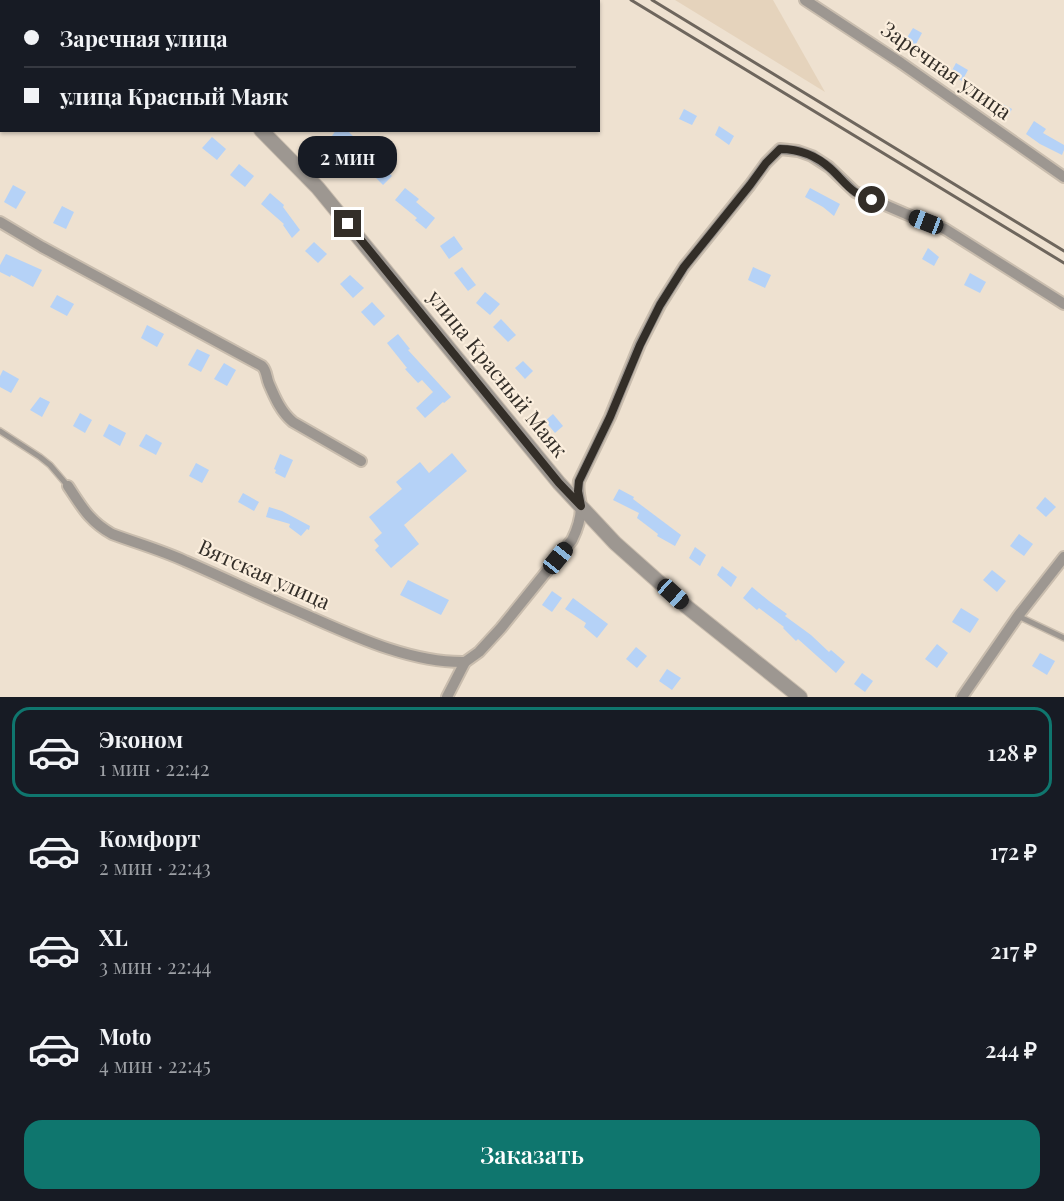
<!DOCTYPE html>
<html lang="ru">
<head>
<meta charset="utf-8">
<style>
	:root { --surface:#171b24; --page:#20242c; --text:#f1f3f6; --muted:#9ea1a6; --line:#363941; --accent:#0f766e }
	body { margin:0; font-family:"Playfair Display",serif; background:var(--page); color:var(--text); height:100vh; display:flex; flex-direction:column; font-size:22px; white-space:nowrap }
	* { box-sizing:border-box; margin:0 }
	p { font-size:20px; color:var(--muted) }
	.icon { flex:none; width:33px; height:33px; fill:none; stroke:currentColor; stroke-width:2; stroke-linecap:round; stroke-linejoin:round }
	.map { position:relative; height:697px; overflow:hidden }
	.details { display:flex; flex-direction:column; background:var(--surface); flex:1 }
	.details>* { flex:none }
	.guide { position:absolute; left:0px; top:0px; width:600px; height:132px; box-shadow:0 2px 4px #0004; display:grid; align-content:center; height:132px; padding:0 24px; background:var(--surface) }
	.end { position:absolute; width:27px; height:27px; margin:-14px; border:8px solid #332e28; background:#fff; box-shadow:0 0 0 3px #fff }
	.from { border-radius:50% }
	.bubble { position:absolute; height:42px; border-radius:18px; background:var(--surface); box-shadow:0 2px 4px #0004; font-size:20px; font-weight:600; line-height:42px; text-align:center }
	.car { position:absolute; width:18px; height:36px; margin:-18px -9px; border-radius:8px; box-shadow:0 0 4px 2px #0007; background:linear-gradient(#222 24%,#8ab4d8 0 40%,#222 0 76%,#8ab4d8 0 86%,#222 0) }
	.guide b { display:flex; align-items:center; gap:21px; height:57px; font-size:22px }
	.guide b+b { border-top:2px solid var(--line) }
	.guide i { width:15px; height:15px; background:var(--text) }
	ul { padding:10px 0 0; list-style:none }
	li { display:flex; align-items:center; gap:18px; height:90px; margin:0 12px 9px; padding:0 12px; border:3px solid transparent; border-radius:18px }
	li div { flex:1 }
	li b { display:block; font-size:22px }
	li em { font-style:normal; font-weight:600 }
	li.selected { border-color:var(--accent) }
	li>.icon { width:54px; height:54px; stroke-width:1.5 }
	.primary-button { display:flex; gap:12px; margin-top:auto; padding:12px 24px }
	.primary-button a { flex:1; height:69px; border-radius:18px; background:var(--accent); color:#fff; font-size:24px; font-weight:600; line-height:69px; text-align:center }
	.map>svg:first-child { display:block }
</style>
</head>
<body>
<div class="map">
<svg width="1064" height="697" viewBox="0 0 1064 697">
	<rect width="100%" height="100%" fill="#eee1d0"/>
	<path fill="#e5d3bc" d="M675 0H773L825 92Z"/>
	<g fill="#b5d2f7">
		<path d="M913 28 922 33 915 46 905 41Z"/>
		<path d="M956 63 968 70 962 81 950 74Z"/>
		<path d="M997 101 1012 109 1008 117 993 108Z"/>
		<path d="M684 109 697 116 692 125 679 119Z"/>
		<path d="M1034 121 1046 129 1043 133 1064 145V150L1062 155 1040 144 1026 134Z"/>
		<path d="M719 126 734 136 729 145 715 135Z"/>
		<path d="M336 130H347L392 176 383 185 348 150 332 136Z"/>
		<path d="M212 137 226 149 217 160 202 148Z"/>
		<path d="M239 164 254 176 245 187 230 175Z"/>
		<path d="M13 185 26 192 16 209 4 202Z"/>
		<path d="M405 188 419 199 416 202 435 218 426 229 415 220 417 218 395 200Z"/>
		<path d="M810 188 840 204 834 216 823 207 805 197Z"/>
		<path d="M270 193 284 205 283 207 300 230 292 238 283 225 284 224 261 204Z"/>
		<path d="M62 206 74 212 66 229 53 223Z"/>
		<path d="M454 236 463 249 449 259 440 246Z"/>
		<path d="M314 242 327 254 318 263 305 251Z"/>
		<path d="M928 248 939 257 934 266 922 259Z"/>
		<path d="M6 254 42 270 33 287 11 275 10 277 0 272V265Z"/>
		<path d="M462 267 476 285 468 291 454 273Z"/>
		<path d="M753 267 771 275 765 288 748 280Z"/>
		<path d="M970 273 986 282 980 293 964 285Z"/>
		<path d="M350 275 364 288 353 298 340 284Z"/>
		<path d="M485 292 500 304 490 315 476 303Z"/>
		<path d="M57 295 74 304 67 316 50 307Z"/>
		<path d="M372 302 385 316 374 326 361 312Z"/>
		<path d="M501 319 516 335 508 342 493 327Z"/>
		<path d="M147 325 164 334 157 347 141 338Z"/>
		<path d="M398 334 410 349 408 350 451 397 444 403 443 402 425 418 416 408 433 392 422 380 418 383 405 369 407 368 387 343Z"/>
		<path d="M197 349 210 355 201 372 188 365Z"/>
		<path d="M523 361 533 371 525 379 515 368Z"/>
		<path d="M224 363 236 370 227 386 214 379Z"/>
		<path d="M3 370 19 379 11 393 0 387V376Z"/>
		<path d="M40 397 50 402 42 417 30 410Z"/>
		<path d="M80 413 92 420 85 433 73 426Z"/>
		<path d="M553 414 563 426 555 433 545 421Z"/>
		<path d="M109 424 126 433 120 446 103 436Z"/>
		<path d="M146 434 162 443 156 455 139 446Z"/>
		<path d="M452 453 467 471 404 525 419 544 391 568 375 550 379 546 374 540 382 533 369 517 402 489 396 482 420 462 429 473Z"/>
		<path d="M280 454 293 460 285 478 275 473 276 470 274 469Z"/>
		<path d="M196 463 209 470 202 483 189 476Z"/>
		<path d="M619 489 634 497 633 499 681 535 675 546 657 536 658 534 637 518 639 513 613 500Z"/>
		<path d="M243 493 259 502 254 511 238 502Z"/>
		<path d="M1045 497 1056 507 1046 517 1036 508Z"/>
		<path d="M269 507 282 511 310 526 309 530 307 529 301 536 289 527 290 524 266 517Z"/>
		<path d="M1019 534 1033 544 1024 556 1010 546Z"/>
		<path d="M695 547 706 555 700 566 689 558Z"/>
		<path d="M722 566 737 577 731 587 717 575Z"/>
		<path d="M992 570 1006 581 997 592 983 580Z"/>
		<path d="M408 580 449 600 441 615 400 595Z"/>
		<path d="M752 587 769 601 787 614 785 616 811 635 829 652 831 650 845 662 836 673 798 639 796 641 783 628 784 627 759 608 757 610 743 598Z"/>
		<path d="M552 591 562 598 552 612 542 605Z"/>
		<path d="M573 598 608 624 597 638 584 627 586 623 565 609Z"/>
		<path d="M961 608 979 619 970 633 952 622Z"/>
		<path d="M937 644 948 653 937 668 925 659Z"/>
		<path d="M636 647 647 656 637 668 626 659Z"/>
		<path d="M1040 653 1055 661 1047 675 1032 666Z"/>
		<path d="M667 669 681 678 672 690 659 681Z"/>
		<path d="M862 673 873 681 865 692 854 684Z"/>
	</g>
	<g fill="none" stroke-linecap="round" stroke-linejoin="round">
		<defs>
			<g id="service">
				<path d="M0 431 40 457 50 465 68 486"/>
				<path d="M1018 616 1064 638"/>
			</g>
			<g id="minor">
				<path d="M805 0 901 63 1064 177"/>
				<path d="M0 222 42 247 262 366C267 371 266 377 269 384 275 398 281 412 293 422L361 461"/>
				<path d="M68 486C82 507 89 521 112 534 136 543 161 550 185 561 220 576 255 593 290 608 344 631 405 663 465 662"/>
				<path d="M447 697 465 662 479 652 501 628 572 540C577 530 581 518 581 506 580 496 577 492 579 481L610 417 640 344 660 305 684 267 750 185 766 163 780 149 798 151 812 156 829 167 855 192 906 214 945 229 1064 304"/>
				<path d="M962 697 1018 616 1064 557"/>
			</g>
			<g id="tertiary">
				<path d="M55 0 58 2"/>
				<path d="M261 130 318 188 559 483 615 543 687 607 800 697"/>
			</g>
		</defs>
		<use href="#service" stroke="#c9bdae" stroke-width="8"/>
		<use href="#minor" stroke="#c9bdae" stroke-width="14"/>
		<use href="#tertiary" stroke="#c9bdae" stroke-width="16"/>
		<use href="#service" stroke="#9d9791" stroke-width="5"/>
		<use href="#minor" stroke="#9d9791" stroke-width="10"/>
		<use href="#tertiary" stroke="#9d9791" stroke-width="14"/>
		<g stroke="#6e665d" stroke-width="3">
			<path d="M631 0 1064 263"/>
			<path d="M652 0 1064 251"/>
		</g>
	</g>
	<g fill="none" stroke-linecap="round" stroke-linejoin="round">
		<path stroke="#332e28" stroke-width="8" d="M348 224 559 483 581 506 578 491 579 481 610 417 640 345 660 305 684 267 750 185 766 163 780 149C799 149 817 156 831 169 839 176 846 186 855 192 860 195 866 197 872 200"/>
	</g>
	<g text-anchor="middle" stroke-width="4.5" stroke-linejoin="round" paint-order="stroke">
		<g font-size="21" fill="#332e28" stroke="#fbeedd">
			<text transform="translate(946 71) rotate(35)" y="7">Заречная улица</text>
			<text transform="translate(497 374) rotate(51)" y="7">улица Красный Маяк</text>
			<text transform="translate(264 575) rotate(24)" y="7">Вятская улица</text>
		</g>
	</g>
</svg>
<i class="end from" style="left:872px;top:200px"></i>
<i class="end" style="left:348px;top:224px"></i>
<div class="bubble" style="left:298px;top:136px;width:99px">2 мин</div>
<i class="car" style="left:926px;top:222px;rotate:291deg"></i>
<i class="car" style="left:558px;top:558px;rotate:39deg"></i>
<i class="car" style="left:673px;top:594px;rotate:132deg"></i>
<div class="guide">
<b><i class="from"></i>Заречная улица</b>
<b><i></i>улица Красный Маяк</b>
</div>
</div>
<section class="details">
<ul>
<li class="selected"><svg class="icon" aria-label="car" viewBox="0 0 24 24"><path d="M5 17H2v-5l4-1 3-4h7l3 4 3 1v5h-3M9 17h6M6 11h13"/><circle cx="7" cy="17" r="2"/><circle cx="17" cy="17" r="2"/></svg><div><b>Эконом</b><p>1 мин · 22:42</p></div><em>128 ₽</em></li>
<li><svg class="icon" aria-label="car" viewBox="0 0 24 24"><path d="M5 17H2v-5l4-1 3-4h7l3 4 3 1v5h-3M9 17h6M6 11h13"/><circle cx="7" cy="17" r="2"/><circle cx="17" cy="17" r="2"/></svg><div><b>Комфорт</b><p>2 мин · 22:43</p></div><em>172 ₽</em></li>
<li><svg class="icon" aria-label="car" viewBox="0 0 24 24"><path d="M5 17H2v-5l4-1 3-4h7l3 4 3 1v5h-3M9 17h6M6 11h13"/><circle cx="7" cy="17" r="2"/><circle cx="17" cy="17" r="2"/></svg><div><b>XL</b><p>3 мин · 22:44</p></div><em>217 ₽</em></li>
<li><svg class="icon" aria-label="car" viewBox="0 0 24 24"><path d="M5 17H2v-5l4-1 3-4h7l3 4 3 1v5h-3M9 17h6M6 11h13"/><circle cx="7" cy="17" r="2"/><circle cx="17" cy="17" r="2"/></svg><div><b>Moto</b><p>4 мин · 22:45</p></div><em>244 ₽</em></li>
</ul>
<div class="primary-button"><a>Заказать</a></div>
</section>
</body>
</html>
